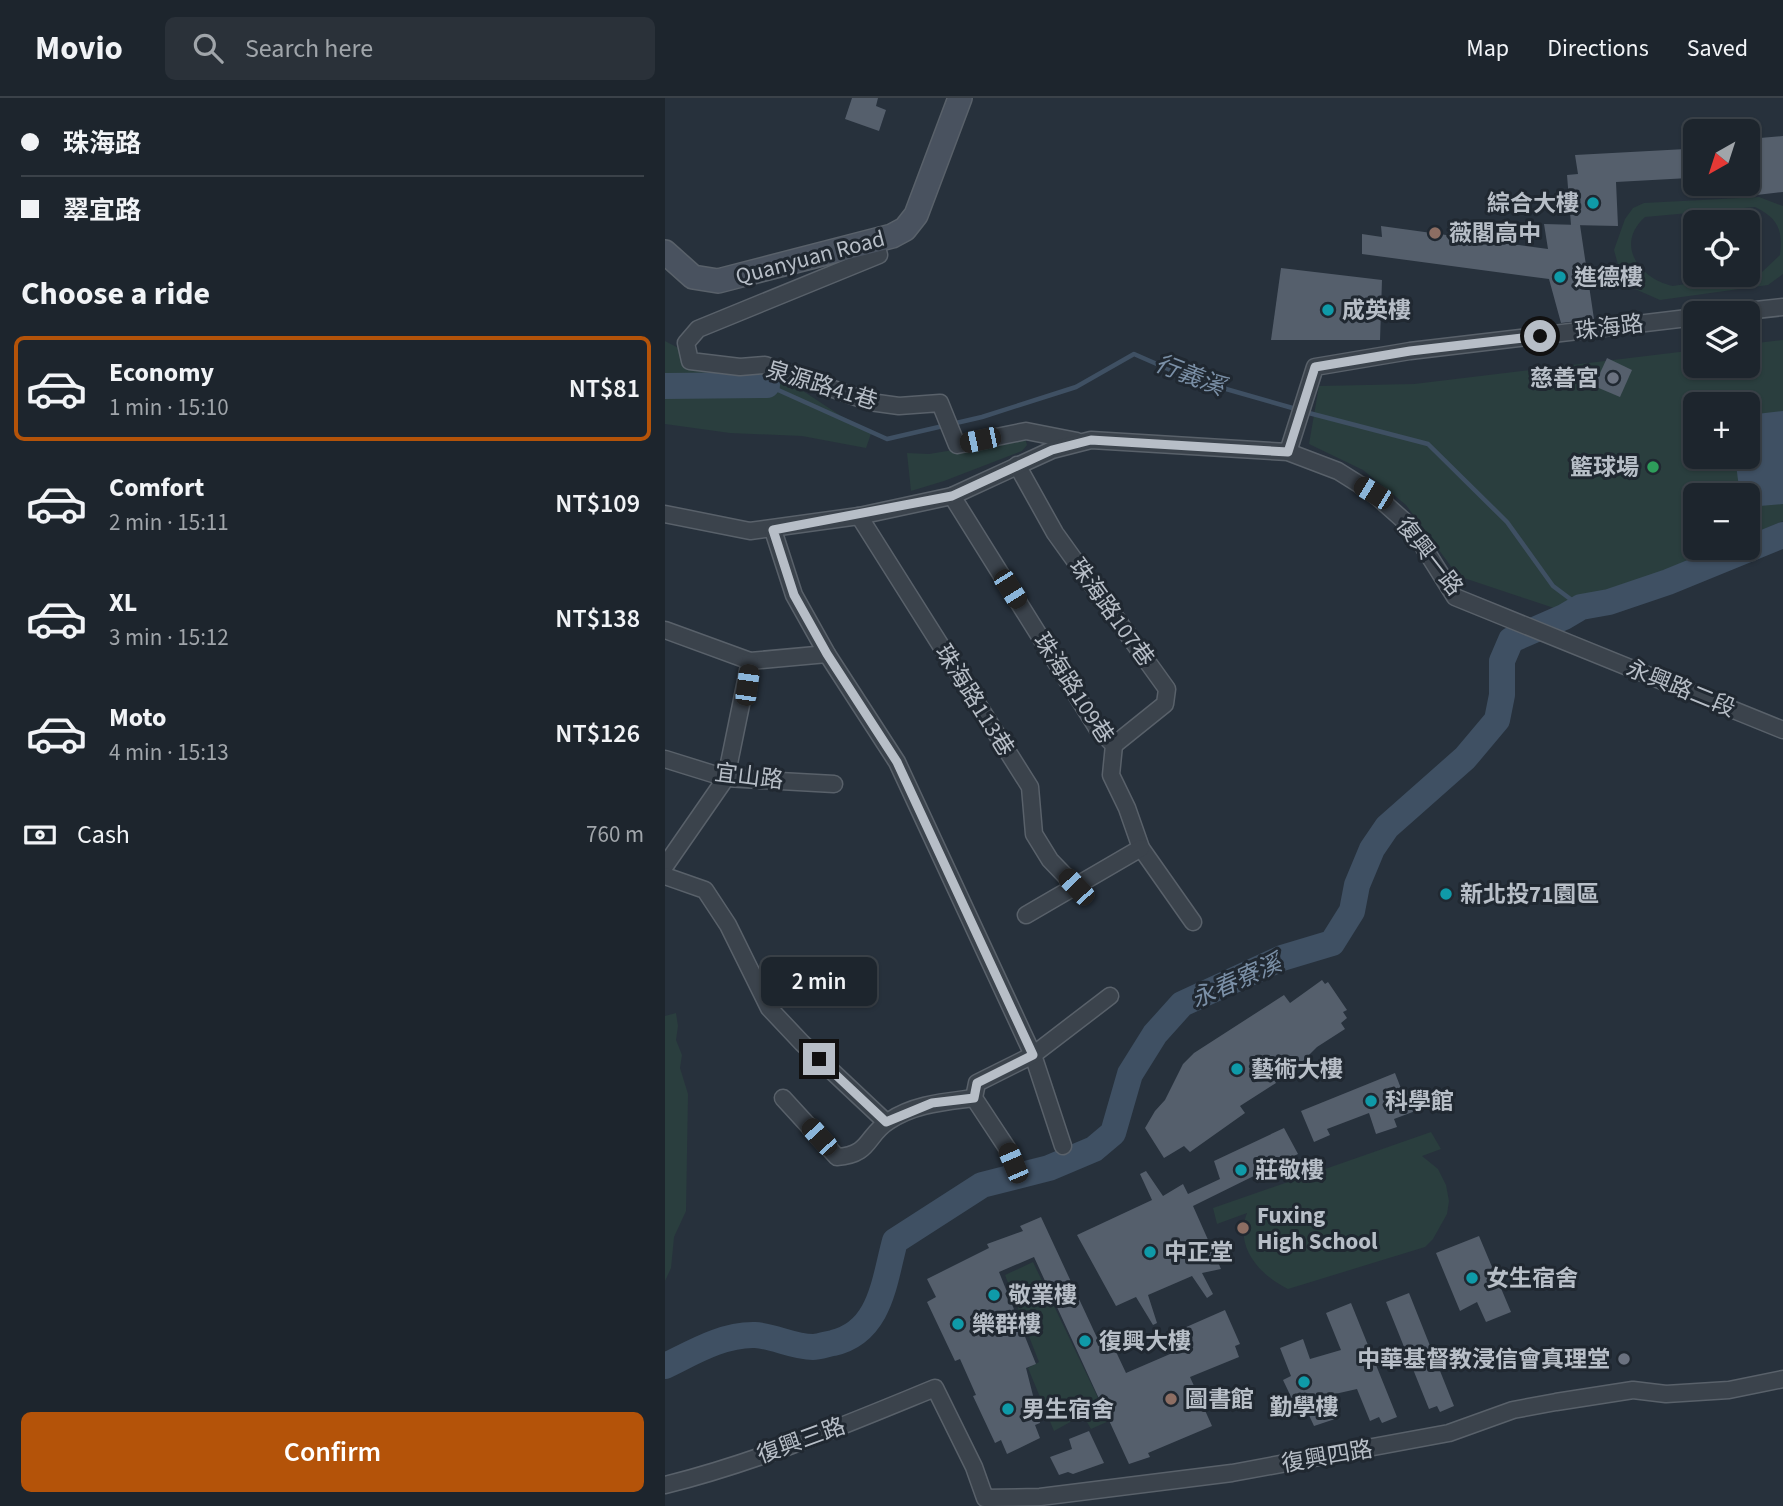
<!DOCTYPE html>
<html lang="en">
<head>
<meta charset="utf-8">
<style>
	:root { --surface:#1d252d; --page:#2a3139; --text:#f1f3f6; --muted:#a0a5aa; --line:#3b4249; --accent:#b45309 }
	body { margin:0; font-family:"Source Sans 3","Noto Sans TC",sans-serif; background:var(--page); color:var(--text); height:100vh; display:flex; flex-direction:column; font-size:26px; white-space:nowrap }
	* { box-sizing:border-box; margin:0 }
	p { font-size:23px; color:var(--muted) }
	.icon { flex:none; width:38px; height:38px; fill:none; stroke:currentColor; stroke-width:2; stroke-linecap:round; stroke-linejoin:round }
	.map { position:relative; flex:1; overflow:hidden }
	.drawer { display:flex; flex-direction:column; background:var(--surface); width:665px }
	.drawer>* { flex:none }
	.hud { display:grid; align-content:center; height:154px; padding:0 21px; background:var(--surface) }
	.needle { width:46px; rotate:219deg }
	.tools { position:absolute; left:1018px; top:21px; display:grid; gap:14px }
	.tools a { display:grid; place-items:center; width:77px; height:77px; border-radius:10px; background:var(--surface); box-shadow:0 2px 5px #0004,0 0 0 2px var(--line); font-size:35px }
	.end { position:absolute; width:32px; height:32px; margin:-16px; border:9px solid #b7bec7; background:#111; box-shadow:0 0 0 4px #111 }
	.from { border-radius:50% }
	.bubble { position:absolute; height:49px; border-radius:10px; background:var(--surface); box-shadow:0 2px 5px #0004,0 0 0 2px var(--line); font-size:23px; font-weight:600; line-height:49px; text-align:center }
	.car { position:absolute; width:21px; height:42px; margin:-21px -10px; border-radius:9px; box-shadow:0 0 5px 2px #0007; background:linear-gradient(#222 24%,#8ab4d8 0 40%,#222 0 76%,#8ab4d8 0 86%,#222 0) }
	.hud b { display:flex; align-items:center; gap:24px; height:66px; font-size:26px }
	.hud b+b { border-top:2px solid var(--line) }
	.hud i { width:18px; height:18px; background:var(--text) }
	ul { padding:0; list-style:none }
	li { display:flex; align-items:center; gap:21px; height:105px; margin:0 14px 10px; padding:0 7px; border:4px solid transparent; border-radius:10px }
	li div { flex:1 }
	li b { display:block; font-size:26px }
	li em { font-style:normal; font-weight:600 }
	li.active { border-color:var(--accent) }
	li>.icon { width:63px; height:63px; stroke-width:1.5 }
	h2 { padding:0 21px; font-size:32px; line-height:84px }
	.pay { display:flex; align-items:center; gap:18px; height:77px; padding:0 21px; font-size:26px }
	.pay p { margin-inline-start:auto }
	.button { display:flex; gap:14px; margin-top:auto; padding:14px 21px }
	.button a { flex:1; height:80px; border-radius:10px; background:var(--accent); color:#fff; font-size:28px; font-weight:600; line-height:80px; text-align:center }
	header { display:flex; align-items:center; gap:42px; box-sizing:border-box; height:98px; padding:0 35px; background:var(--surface); border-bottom:2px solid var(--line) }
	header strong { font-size:33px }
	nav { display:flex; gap:38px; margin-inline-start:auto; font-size:24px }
	.search { width:490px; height:63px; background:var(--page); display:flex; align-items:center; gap:18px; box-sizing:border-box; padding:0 24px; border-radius:10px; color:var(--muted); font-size:26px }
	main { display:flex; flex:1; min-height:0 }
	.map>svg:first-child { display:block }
</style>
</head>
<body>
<header>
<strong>Movio</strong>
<div class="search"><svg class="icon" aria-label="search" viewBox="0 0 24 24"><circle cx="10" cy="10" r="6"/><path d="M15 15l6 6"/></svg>Search here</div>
<nav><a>Map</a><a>Directions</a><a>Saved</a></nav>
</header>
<main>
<section class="drawer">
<div class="hud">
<b><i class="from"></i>珠海路</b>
<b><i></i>翠宜路</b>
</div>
<h2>Choose a ride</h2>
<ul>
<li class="active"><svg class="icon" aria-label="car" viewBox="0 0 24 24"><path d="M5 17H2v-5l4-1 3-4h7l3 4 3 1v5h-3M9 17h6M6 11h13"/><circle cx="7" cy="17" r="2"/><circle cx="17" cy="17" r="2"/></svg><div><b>Economy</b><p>1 min · 15:10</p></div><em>NT$81</em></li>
<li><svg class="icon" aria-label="car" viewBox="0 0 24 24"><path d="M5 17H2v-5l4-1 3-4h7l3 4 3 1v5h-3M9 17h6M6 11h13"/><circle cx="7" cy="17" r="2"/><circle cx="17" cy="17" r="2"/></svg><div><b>Comfort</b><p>2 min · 15:11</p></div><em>NT$109</em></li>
<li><svg class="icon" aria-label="car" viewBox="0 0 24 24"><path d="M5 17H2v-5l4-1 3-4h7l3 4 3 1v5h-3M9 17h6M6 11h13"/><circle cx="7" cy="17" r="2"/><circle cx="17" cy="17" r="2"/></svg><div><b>XL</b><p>3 min · 15:12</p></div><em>NT$138</em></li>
<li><svg class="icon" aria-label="car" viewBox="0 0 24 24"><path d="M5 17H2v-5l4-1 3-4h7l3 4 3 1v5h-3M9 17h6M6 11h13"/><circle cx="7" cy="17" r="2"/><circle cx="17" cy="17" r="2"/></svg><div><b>Moto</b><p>4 min · 15:13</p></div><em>NT$126</em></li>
</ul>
<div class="pay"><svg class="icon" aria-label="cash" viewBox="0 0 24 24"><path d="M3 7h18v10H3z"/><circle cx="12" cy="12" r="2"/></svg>Cash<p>760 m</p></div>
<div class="button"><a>Confirm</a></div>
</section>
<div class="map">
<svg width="1118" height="1408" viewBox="0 0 1118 1408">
	<rect width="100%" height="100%" fill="#27313c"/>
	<g fill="#2a3e3e" fill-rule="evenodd">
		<path d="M1094 99 1118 108V176L1103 187 995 202 970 191 955 174 949 152 960 121 968 110 979 105ZM1090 109C1113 120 1118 132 1115 157L1097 174 1008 188C975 181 949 147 980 119Z"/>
		<path d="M1118 242V423L1083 438V397H1031V450H1057L904 515 793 478 741 407 698 372 644 346 654 288 749 286 1031 252V268H1083V246ZM1031 306H1083V359H1031Z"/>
		<path d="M0 243 63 276 132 289 176 318 207 333 201 350 137 338 65 335 0 326Z"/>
		<path d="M360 340 362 347 357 353 279 383 246 393 242 355 264 356Z"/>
		<path d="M11 915 13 928 11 942 17 957 15 970 23 996 21 1113 9 1139 6 1170 0 1183V918Z"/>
		<path d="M766 1034 776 1051 757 1058 773 1071 781 1087 784 1103 782 1116 768 1141 760 1149 623 1191C594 1177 569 1148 582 1115L552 1126 548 1110Z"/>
		<path d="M368 1164 444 1323 426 1331 418 1317 389 1333 363 1270 374 1264 340 1177Z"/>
	</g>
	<path fill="#3f5063" d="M1118 313V406L1083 409V397H1075L1070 359H1083V317Z"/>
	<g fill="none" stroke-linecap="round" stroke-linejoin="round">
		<g stroke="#3f5063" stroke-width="4.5">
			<path d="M102 287 222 341 317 319 411 289 469 256 526 281 631 311"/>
			<path d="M640 314 763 346 842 424 888 488 916 509"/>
		</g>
		<g stroke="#3f5063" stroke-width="26">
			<path d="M0 288 102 287"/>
			<path d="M0 1268C27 1255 58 1236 90 1237 109 1238 128 1249 148 1249 154 1249 162 1246 168 1245 216 1234 219 1183 230 1143L317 1087 384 1070 429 1051 448 1035 465 976 490 936 517 906 617 860 667 845 687 813 692 787 707 751 722 729 800 660 832 622 837 597V563L846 542 899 519 916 509 944 504 1003 484 1118 437"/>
		</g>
	</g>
	<g fill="#555f6c">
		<path d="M187 0H213L211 8 221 12 214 33 180 21Z"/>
		<path d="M1118 38V94L1083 98 1080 86H1083V41Z"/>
		<path d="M1021 51 1024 80 951 84 953 128 906 127 902 77 913 76 910 57Z"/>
		<path d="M879 126 915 127 929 221 896 225 884 181 697 156V136L717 139 716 128 883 151Z"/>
		<path d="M616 170 717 182 715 242H606Z"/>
		<path d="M942 260 967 272 955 299 929 288Z"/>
		<path d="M657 882 660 886 663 884 682 912 678 914 682 920 676 925 680 931 652 949 633 968 608 980 611 985 575 1008 580 1015 525 1054 519 1048 499 1060 480 1030 490 1013 500 1002 518 966 529 955 619 897 625 905Z"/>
		<path d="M730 975 737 993 746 991 753 1012 729 1021 732 1029 711 1036 704 1015 662 1031 665 1037 649 1044 636 1013Z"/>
		<path d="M619 1030 633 1056 528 1108 556 1171 537 1175 548 1196 542 1200 527 1178 483 1197 492 1225 488 1227 471 1199 451 1208 412 1137 487 1102 475 1076 481 1073 498 1098 518 1086 523 1096 555 1081 549 1063Z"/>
		<path d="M376 1119 434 1244 445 1241 461 1275 526 1247 519 1230 560 1212 575 1246 570 1248 574 1259 525 1279 547 1328 483 1355 485 1359 464 1366 369 1159 334 1174 371 1266 361 1270 375 1325 370 1327 375 1340 342 1356 336 1342 330 1345 308 1298 311 1297 295 1261 290 1263 262 1204 271 1199 262 1181 324 1150 322 1146 358 1133 355 1128Z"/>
		<path d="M814 1138 846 1214 821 1224 812 1204 795 1213 771 1155Z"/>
		<path d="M744 1195 789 1308 775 1314 772 1308 764 1311 721 1204Z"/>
		<path d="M686 1205 732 1319 717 1325 714 1319 705 1323 692 1291 661 1298 670 1321 649 1328 636 1300 628 1303 618 1282 626 1278 615 1250 638 1241 645 1261 676 1252 661 1215Z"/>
		<path d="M424 1333 439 1365 408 1376 403 1374 394 1377 385 1359 407 1351 404 1341Z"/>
	</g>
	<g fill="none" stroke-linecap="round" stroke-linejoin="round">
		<defs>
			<g id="street">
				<path d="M210 143 214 157 33 231 21 245 25 263 75 269 100 267 205 304 234 308 275 305 292 347 361 333 412 343"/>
				<path d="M1063 215 1118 209"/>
				<path d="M623 354 650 269 745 253 1031 219"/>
				<path d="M352 367 390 435 502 591 500 606 449 647"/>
				<path d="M287 398 432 630 449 647 446 677 462 710 476 750 528 824"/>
				<path d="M0 416 85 433 194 418 287 398 387 352 426 342 623 354 673 373 708 395 746 429 790 499 1118 632"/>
				<path d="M194 418 365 689 369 736 385 762 411 789"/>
				<path d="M108 432 129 497 162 556 232 664 368 957 398 1048"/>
				<path d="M0 532 85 563 162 556"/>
				<path d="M0 661 61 680 169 686"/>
				<path d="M0 768 61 680 85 563"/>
				<path d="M0 778 40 792 63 827 104 910 137 945 221 1024"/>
				<path d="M361 817 476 750"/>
				<path d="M118 1000 172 1059C206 1057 201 1037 224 1023 249 1006 279 1004 309 1000"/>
				<path d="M348 1065 342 1050 309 1000 312 985 368 957 445 898"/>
				<path d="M0 1387C93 1364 182 1326 270 1290L309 1369 320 1400 375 1399 567 1375 784 1335 848 1312 891 1304 968 1292 1001 1296 1064 1292 1118 1281"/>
			</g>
			<path id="secondary" d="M0 154 28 179 53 183 227 138 240 131 251 117 295 0"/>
		</defs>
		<use href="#street" stroke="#59616a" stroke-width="19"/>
		<use href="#secondary" stroke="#59616a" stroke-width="26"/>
		<use href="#street" stroke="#3b434c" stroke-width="16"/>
		<use href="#secondary" stroke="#49525f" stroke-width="23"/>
	</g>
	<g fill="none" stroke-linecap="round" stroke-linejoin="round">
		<path stroke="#b7bec7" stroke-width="9" d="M154 961 221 1024 267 1005 309 1000 312 985 368 957 232 664 162 556 129 497 108 432 287 398 387 352 426 342 623 354 650 269 745 253 875 238"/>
	</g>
	<g fill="#0f9aa8" stroke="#202831" stroke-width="2.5">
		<circle cx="928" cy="105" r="7"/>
		<circle cx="895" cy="179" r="7"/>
		<circle cx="663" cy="212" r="7"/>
		<circle cx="781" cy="796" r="7"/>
		<circle cx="572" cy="971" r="7"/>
		<circle cx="706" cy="1003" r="7"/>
		<circle cx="576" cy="1072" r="7"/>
		<circle cx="485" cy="1154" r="7"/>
		<circle cx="807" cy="1180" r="7"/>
		<circle cx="329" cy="1197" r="7"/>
		<circle cx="293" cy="1226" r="7"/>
		<circle cx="420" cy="1243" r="7"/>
		<circle cx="639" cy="1284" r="7"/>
		<circle cx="343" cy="1311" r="7"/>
	</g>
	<g fill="#8d6e63" stroke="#202831" stroke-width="2.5">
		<circle cx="770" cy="135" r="7"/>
		<circle cx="578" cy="1130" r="7"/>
		<circle cx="506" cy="1301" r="7"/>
	</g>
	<g fill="#6b7280" stroke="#202831" stroke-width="2.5">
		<circle cx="948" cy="280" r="7"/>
		<circle cx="959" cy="1261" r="7"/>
	</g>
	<circle fill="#2e9e5b" stroke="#202831" stroke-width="2.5" cx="988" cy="369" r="7"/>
	<g text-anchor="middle" stroke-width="6" stroke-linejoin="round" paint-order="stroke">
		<g font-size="23" font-weight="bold" fill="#b7bec7" stroke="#202831" text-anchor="start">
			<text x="914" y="113" text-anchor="end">綜合大樓</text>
			<text x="784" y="143">薇閣高中</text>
			<text x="909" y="187">進德樓</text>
			<text x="677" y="220">成英樓</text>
			<text x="934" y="288" text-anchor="end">慈善宮</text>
			<text x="974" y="377" text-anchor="end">籃球場</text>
			<text x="795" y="804">新北投71園區</text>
			<text x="586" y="979">藝術大樓</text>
			<text x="720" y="1011">科學館</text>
			<text x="590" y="1080">莊敬樓</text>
			<text x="592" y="1125">Fuxing<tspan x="592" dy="26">High School</tspan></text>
			<text x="499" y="1162">中正堂</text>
			<text x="821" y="1188">女生宿舍</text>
			<text x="343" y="1205">敬業樓</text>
			<text x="307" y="1234">樂群樓</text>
			<text x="434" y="1251">復興大樓</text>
			<text x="945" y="1269" text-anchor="end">中華基督教浸信會真理堂</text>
			<text x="520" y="1309">圖書館</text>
			<text x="639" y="1317" text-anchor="middle">勤學樓</text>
			<text x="357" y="1319">男生宿舍</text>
		</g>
		<g font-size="23" fill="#b7bec7" stroke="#202831">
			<text transform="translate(145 159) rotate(-15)" y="8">Quanyuan Road</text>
			<text transform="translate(944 229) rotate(-7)" y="8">珠海路</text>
			<text transform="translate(157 287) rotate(17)" y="8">泉源路41巷</text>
			<text transform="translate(765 458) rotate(52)" y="8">復興一路</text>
			<text transform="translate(447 514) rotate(54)" y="8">珠海路107巷</text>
			<text transform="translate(409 590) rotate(57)" y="8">珠海路109巷</text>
			<text transform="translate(1016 590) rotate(22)" y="8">永興路二段</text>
			<text transform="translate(310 602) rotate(58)" y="8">珠海路113巷</text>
			<text transform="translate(84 678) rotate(7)" y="8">宜山路</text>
			<text transform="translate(136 1342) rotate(-20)" y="8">復興三路</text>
			<text transform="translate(662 1358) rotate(-10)" y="8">復興四路</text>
		</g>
		<g font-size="24" font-style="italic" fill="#7b90a7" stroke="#202831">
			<text transform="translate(525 277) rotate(21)" y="8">行義溪</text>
			<text transform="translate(571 883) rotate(-24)" y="8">永春寮溪</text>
		</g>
	</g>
</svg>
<div class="tools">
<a><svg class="needle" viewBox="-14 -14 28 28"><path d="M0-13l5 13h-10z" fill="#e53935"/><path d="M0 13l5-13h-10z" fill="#a0a5aa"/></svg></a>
<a><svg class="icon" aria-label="locate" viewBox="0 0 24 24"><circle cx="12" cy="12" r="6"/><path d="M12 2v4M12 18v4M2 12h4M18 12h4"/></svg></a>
<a><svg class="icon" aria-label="layers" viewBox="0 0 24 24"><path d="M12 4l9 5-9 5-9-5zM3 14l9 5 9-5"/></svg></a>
<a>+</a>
<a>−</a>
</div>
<i class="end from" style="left:875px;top:238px"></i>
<i class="end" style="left:154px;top:961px"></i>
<div class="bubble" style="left:96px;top:859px;width:116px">2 min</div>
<i class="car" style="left:315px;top:342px;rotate:258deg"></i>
<i class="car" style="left:708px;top:395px;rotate:301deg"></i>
<i class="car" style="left:345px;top:491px;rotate:148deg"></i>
<i class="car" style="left:82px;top:587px;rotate:8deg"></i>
<i class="car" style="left:411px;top:789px;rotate:317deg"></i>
<i class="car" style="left:154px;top:1039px;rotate:318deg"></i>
<i class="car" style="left:348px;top:1065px;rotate:337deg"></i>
</div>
</main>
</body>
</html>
